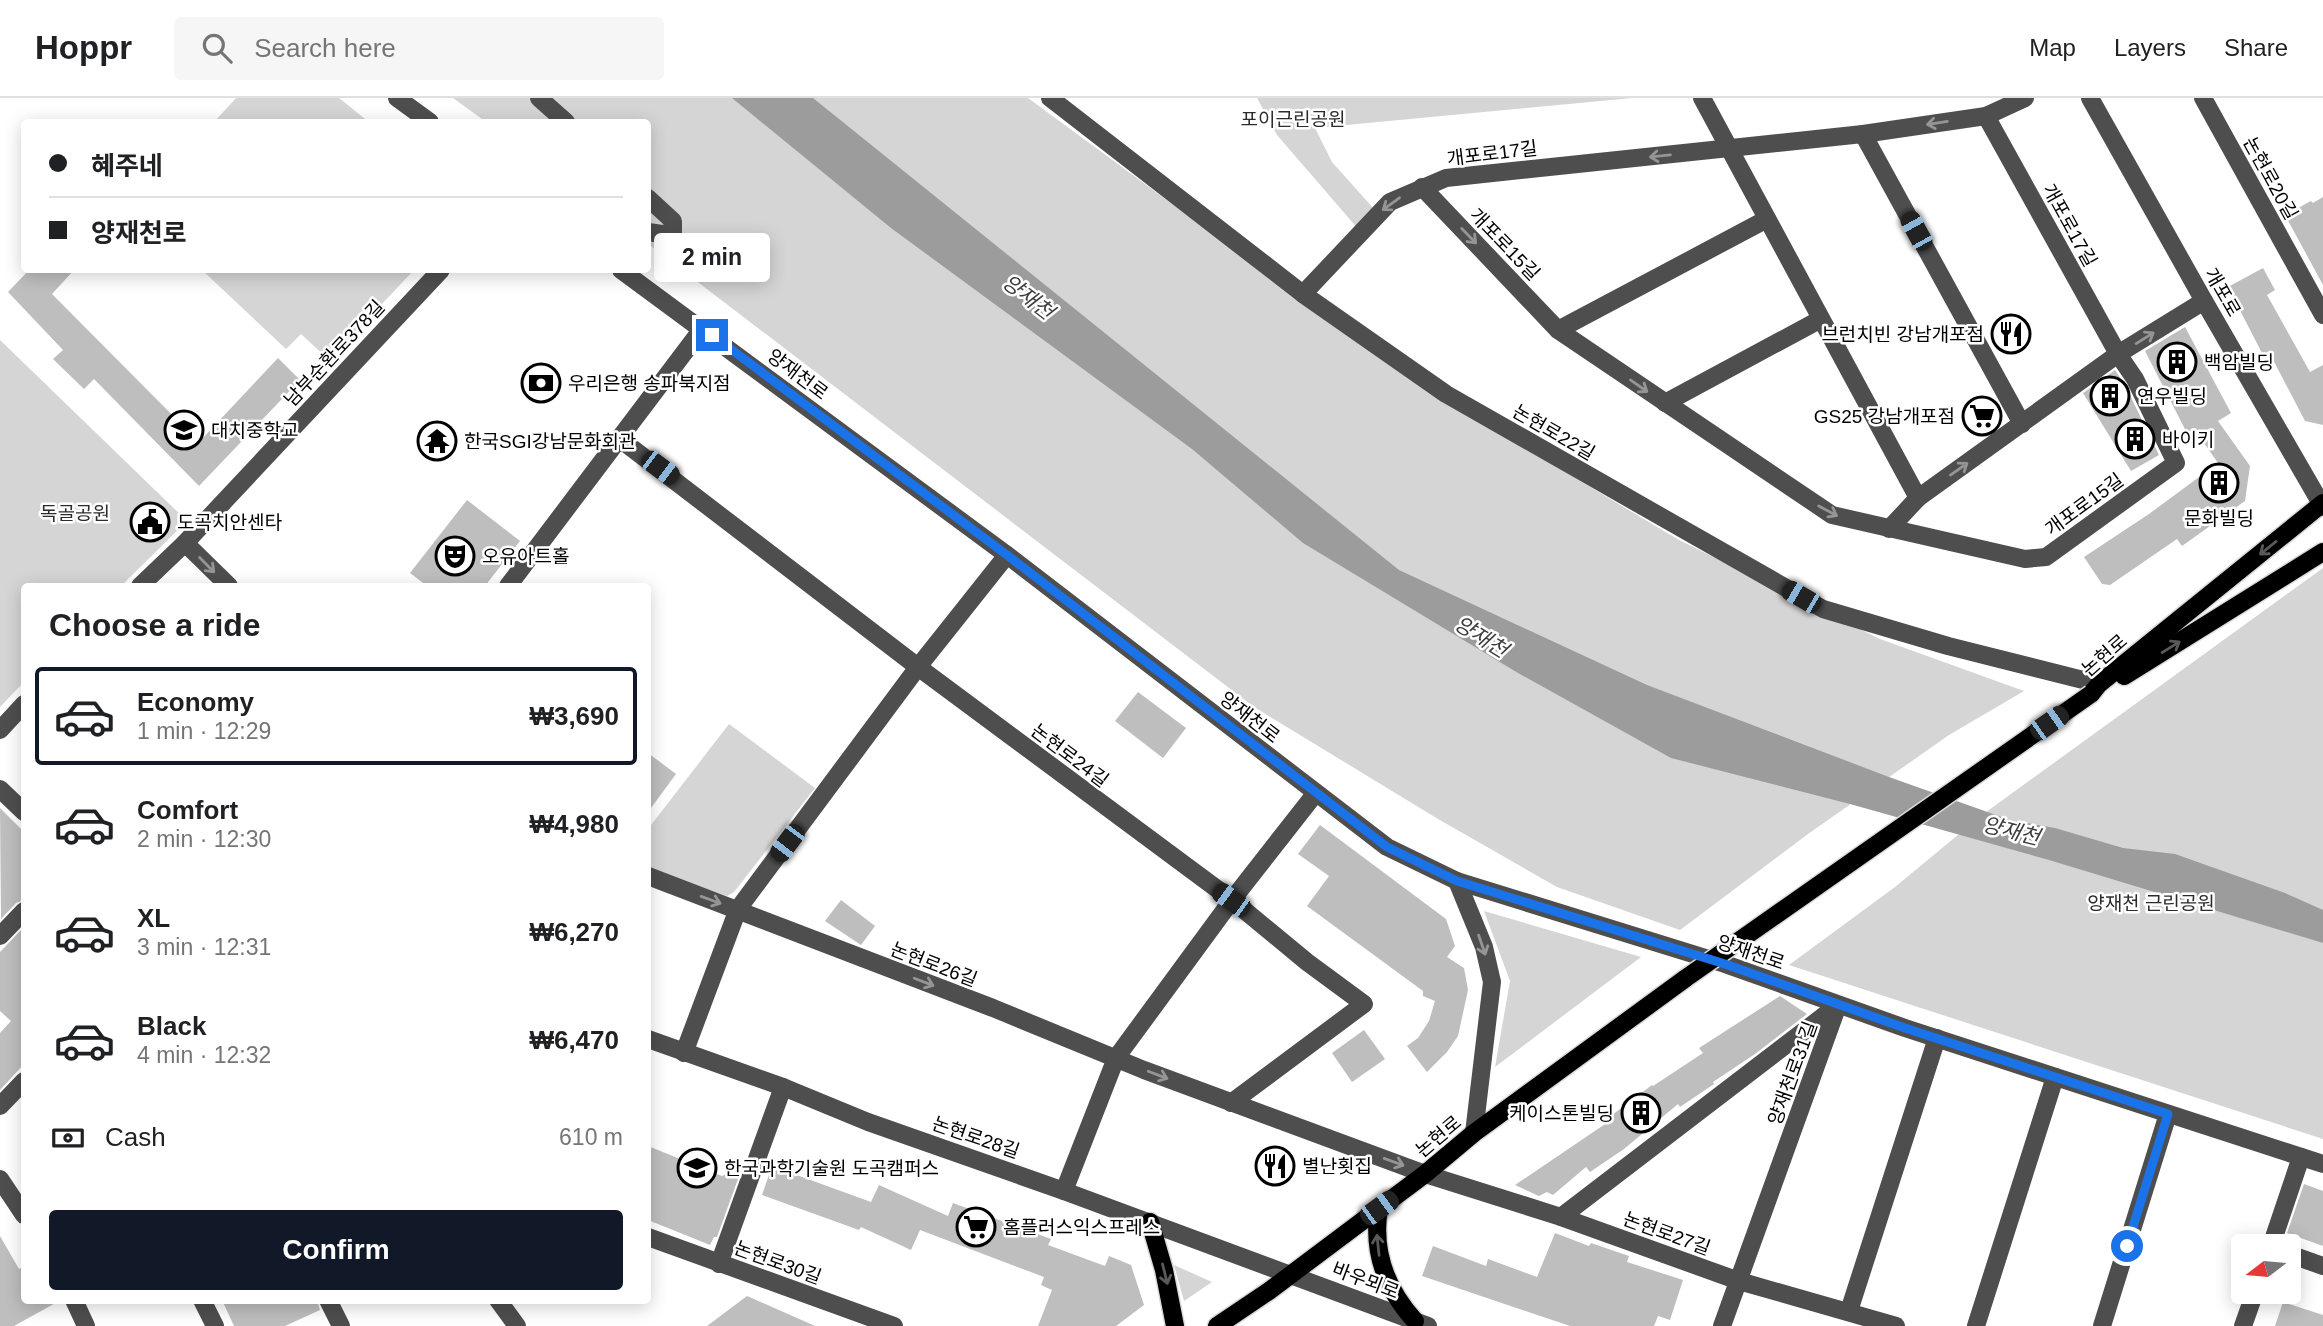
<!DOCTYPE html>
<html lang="en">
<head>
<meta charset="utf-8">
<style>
	:root { --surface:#fff; --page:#f6f6f6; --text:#202124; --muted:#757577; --line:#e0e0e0; --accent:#111827 }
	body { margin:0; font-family:Arial,"Noto Sans KR",sans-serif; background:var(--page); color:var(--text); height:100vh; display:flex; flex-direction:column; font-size:26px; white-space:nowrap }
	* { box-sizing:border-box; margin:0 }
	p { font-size:23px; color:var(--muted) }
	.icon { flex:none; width:38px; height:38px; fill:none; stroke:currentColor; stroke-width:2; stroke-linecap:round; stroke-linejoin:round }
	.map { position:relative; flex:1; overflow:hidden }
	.drawer { position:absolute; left:21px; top:485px; width:630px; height:721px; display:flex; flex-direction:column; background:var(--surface); border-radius:7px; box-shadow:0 4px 18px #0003 }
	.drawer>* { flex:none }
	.guide { position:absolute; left:21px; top:21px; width:630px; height:154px; border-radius:7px; box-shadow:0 4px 18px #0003; display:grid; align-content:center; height:154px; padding:0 28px; background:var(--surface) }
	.needle { width:46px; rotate:254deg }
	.buttons { position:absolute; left:2231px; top:1136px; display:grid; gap:14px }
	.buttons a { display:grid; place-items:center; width:70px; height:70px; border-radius:7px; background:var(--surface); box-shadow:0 4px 18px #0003; font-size:35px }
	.end { position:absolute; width:32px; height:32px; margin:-16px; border:9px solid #1a73e8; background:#fff; box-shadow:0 0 0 4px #fff }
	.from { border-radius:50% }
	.bubble { position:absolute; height:49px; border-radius:7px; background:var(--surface); box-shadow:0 4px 18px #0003; font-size:23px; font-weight:800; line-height:49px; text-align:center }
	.car { position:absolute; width:21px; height:42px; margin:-21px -10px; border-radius:9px; box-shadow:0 0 5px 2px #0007; background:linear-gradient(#222 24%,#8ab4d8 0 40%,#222 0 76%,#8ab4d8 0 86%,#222 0) }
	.guide b { display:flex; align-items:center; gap:24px; height:66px; font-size:26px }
	.guide b+b { border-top:2px solid var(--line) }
	.guide i { width:18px; height:18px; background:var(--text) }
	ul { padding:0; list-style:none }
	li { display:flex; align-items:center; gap:21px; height:98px; margin:0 14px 10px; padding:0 14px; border:4px solid transparent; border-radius:7px }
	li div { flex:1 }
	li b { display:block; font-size:26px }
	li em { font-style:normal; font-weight:800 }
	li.current { border-color:var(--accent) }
	li>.icon { width:63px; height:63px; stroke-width:1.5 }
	h2 { padding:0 28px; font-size:32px; line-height:84px }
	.pay { display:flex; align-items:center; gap:18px; height:77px; padding:0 28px; font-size:26px }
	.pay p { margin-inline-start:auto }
	.action { display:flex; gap:14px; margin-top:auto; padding:14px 28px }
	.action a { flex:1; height:80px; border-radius:7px; background:var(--accent); color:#fff; font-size:28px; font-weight:800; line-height:80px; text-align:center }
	header { display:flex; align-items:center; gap:42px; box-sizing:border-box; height:98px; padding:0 35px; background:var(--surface); border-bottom:2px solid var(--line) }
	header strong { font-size:33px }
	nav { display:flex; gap:38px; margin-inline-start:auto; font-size:24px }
	.search { width:490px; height:63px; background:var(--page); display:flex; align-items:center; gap:18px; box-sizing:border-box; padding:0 24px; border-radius:7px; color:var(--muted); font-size:26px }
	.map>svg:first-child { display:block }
</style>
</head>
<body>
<header>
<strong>Hoppr</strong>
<div class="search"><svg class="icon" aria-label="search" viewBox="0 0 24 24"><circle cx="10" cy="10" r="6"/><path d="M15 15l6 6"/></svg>Search here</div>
<nav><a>Map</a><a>Layers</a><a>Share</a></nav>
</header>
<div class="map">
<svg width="2323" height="1228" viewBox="0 0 2323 1228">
	<rect width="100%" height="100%" fill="#fff"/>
	<g fill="#d5d5d5">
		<path d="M236 0H339L369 24H214Z"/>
		<path d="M453 0H1028L1416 285 1679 442 1880 541 2024 593 1949 637 1808 736 1680 832 1557 789 1438 721 1254 609 648 146V24H486Z"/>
		<path d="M1257 0H1632L1315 30 1332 64 1374 111 1359 132 1277 37Z"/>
		<path d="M202 172H414L329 262 301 236 286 251Z"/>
		<path d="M0 242 187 423 121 488H24V584L0 609Z"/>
		<path d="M2323 470V1041L1789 867 1895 789 1982 717Z"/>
		<path d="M729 626 815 690 734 794 727 798 648 771V731Z"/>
		<path d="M1484 813 1641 859 1495 969 1510 883Z"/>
		<path d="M1174 1167 1212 1184 1184 1203Z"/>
	</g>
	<path fill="#9c9c9c" d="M732 0H813L1399 472 1647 587 1889 679 2010 722 2055 730 2123 750 2175 756 2285 795 2323 812V845L2049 762 1850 706 1671 660 1518 575 1303 445 1192 351 891 130Z"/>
	<g fill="#bebebe">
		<path d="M2323 99V187L2285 117 2311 103 2313 105Z"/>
		<path d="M2263 170 2275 192 2267 197 2310 274 2323 267V327L2305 323 2269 254 2263 257 2228 189Z"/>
		<path d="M29 172H74L52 196 199 344 278 260 300 282 199 388 94 281 84 291 53 261 63 252 8 194Z"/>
		<path d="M2185 229 2231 315 2218 323 2250 368 2245 403 2182 448 2177 441 2110 487 2102 486 2084 459 2149 416 2218 365 2197 335 2189 339 2145 253Z"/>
		<path d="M2115 272 2125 287 2159 357 2131 373 2083 295Z"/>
		<path d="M467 402 520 443 485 488H427L410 475Z"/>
		<path d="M1138 594 1186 630 1163 660 1115 623Z"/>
		<path d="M648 655 676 676 648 714Z"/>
		<path d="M0 710 24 734V802L16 805 1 821Z"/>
		<path d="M1320 727 1446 821 1455 848 1447 859 1464 870 1468 892 1458 938 1447 954 1427 974 1407 948 1418 940 1429 923 1435 903 1423 898V893L1307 808 1329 778 1298 756Z"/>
		<path d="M841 802 875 828 861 847 825 823Z"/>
		<path d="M24 829V966L0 992V935L11 923 0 913V854Z"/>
		<path d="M1780 898 1807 916 1755 956 1713 984 1714 986 1680 1009 1678 1006 1624 1051 1590 1074 1586 1069 1553 1097 1547 1094 1539 1098 1515 1087 1614 1020 1612 1017 1652 987 1653 988 1703 955 1699 950Z"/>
		<path d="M1364 932 1385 961 1352 984 1332 955Z"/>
		<path d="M648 1048 722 1078 726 1076 738 1081 717 1139H714L710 1147 648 1122Z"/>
		<path d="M772 1068 871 1104 879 1087 948 1118 953 1105 1051 1141 1048 1147 1105 1168 1109 1158 1131 1167 1144 1207 1116 1228H1038L1052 1192 1041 1187 1044 1179 920 1132 911 1152 861 1129 859 1132 762 1097Z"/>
		<path d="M2304 1086 2323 1093V1148L2287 1135Z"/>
		<path d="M1555 1135 1589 1148 1591 1145 1629 1158 1627 1164 1683 1182 1670 1222 1658 1218 1654 1228H1570L1422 1178 1433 1148 1486 1168 1488 1161 1537 1179Z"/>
		<path d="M0 1138 19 1171 24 1168V1202H61L14 1228H0Z"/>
		<path d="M747 1198 815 1228H707Z"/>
		<path d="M222 1202H317L320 1212 285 1228H234Z"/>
		<path d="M2283 1204 2323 1217V1228H2275Z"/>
	</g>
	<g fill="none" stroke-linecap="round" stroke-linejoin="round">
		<defs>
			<g id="major">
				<path d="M2124 578 2323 454"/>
				<path d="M2091 596 2099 586 2323 405"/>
				<path d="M1379 1110C1372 1153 1386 1191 1415 1223"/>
				<path d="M1150 1124 1164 1172 1175 1228"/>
				<path d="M1217 1228 1269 1193 1425 1076 1474 1035 1686 880"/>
			</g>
		</defs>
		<use href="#major" stroke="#dbdbdb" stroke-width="21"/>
		<g stroke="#4e4e4e" stroke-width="18">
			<path d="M397 0 430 24"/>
			<path d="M539 0 566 24"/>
			<path d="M1050 0 1303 196 1446 296 1823 511 1948 548 2099 586"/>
			<path d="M1702 0 1918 400"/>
			<path d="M2090 0 2204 203 2323 409"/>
			<path d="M2203 0 2323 217"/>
			<path d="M1863 36 2022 326"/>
			<path d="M1422 89 1558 232 1832 417 2025 461 2046 459 2176 365 2135 281 2118 256 1986 18"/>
			<path d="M648 100 673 123V134L662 136 648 134"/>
			<path d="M621 172 1007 457 1387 749 1457 783 1725 866 1905 930 2323 1066"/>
			<path d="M1303 196 1390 104 1446 80 1863 36 1986 18 2025 0"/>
			<path d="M1558 232 1767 121"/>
			<path d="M1665 305 1821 221"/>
			<path d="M620 341 918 569 1232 802 1307 864 1364 906 1231 1005"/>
			<path d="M1889 431 1918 400 2118 256 2204 203"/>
			<path d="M185 445 229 488"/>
			<path d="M140 488 185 445 441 172"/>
			<path d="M508 488 702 231"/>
			<path d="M0 632 24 606"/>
			<path d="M0 691 24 714"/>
			<path d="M648 778 993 910 1144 972 1425 1076 1561 1119 1739 1183 1896 1228"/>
			<path d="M1457 783 1484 849 1492 884 1474 1035"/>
			<path d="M0 838 24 813"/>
			<path d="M648 941 783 989 868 1024 1064 1093 1428 1228"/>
			<path d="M684 955 738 811 918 569 1007 457"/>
			<path d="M0 1008 24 983"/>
			<path d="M0 1081 24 1117"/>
			<path d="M1064 1093 1116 960 1232 802 1315 696"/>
			<path d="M1561 1119 1838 907"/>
			<path d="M648 1139 894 1228"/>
			<path d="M2271 1148 2301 1059"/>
			<path d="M2289 1156 2323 1168"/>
			<path d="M719 1166 783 989"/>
			<path d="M74 1202 86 1228"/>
			<path d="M202 1202 215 1228"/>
			<path d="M328 1202 341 1228"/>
			<path d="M498 1202 517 1228"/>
			<path d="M1849 1213 1937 940"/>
			<path d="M1722 1228 1838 907"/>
			<path d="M1976 1228 2055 979"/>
			<path d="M2102 1228 2168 1016"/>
			<path d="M2243 1228 2255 1194"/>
		</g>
		<use href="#major" stroke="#000" stroke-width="18"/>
		<defs>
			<path id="major-bridge" d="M1686 880 2091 596"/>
		</defs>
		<use href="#major-bridge" stroke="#dbdbdb" stroke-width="21" stroke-linecap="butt"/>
		<use href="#major-bridge" stroke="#000" stroke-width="18"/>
	</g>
	<defs><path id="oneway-shaft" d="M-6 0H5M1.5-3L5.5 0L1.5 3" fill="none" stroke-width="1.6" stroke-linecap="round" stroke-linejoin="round" transform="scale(1.75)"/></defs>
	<g stroke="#959595">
		<use href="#oneway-shaft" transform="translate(1937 25) rotate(171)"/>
		<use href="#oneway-shaft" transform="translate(1660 58) rotate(174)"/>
		<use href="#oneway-shaft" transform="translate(1391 106) rotate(144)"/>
		<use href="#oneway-shaft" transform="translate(1469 138) rotate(46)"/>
		<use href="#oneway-shaft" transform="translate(2145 240) rotate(-32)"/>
		<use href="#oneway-shaft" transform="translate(1639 288) rotate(35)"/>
		<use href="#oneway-shaft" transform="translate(1959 371) rotate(-35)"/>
		<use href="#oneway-shaft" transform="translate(1828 413) rotate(28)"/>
		<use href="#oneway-shaft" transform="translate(207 467) rotate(45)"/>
		<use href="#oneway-shaft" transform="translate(711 802) rotate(20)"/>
		<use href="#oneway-shaft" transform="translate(1482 847) rotate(71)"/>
		<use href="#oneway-shaft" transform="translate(924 884) rotate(21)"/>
		<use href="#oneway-shaft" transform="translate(1158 977) rotate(21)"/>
		<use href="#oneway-shaft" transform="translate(1394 1064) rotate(20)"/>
	</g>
	<g stroke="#595959">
		<use href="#oneway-shaft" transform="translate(2268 450) rotate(141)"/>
		<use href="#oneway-shaft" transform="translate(2171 549) rotate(-32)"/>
		<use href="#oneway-shaft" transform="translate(1378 1147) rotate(-96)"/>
		<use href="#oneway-shaft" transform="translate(1165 1176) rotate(76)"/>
	</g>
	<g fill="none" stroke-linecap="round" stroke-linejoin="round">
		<path stroke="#1a73e8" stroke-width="9" d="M712 237 1007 457 1387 749 1457 783 1725 866 1905 930 2168 1016 2127 1148"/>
	</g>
	<defs>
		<symbol id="restaurant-ring" viewBox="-11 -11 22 22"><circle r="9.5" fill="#fff" stroke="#000" stroke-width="1.5"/><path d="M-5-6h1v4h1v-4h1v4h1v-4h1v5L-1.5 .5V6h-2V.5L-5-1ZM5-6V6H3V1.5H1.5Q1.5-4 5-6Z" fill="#000"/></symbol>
		<symbol id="building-ring" viewBox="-11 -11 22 22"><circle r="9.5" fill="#fff" stroke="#000" stroke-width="1.5"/><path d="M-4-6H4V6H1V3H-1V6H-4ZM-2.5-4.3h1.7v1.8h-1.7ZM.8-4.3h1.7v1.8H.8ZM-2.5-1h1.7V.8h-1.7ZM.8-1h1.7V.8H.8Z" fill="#000"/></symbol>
		<symbol id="bank-ring" viewBox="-11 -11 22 22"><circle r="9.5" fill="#fff" stroke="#000" stroke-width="1.5"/><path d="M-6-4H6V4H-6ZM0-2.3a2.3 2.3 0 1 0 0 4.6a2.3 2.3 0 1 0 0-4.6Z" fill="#000"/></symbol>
		<symbol id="supermarket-ring" viewBox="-11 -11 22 22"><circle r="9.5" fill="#fff" stroke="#000" stroke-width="1.5"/><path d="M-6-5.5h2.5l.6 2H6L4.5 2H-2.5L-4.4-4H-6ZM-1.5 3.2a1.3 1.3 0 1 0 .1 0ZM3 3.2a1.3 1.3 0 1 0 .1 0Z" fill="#000"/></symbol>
		<symbol id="school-ring" viewBox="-11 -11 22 22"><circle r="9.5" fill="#fff" stroke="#000" stroke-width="1.5"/><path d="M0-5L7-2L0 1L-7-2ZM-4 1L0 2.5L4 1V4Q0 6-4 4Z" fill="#000"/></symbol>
		<symbol id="temple-ring" viewBox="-11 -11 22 22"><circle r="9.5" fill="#fff" stroke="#000" stroke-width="1.5"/><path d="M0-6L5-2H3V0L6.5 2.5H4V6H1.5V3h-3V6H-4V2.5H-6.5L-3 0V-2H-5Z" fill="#000"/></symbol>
		<symbol id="civic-ring" viewBox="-11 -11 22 22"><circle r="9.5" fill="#fff" stroke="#000" stroke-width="1.5"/><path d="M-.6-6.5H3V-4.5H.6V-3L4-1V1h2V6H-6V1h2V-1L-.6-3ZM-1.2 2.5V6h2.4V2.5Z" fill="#000"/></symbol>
		<symbol id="theatre-ring" viewBox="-11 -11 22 22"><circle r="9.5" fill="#fff" stroke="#000" stroke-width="1.5"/><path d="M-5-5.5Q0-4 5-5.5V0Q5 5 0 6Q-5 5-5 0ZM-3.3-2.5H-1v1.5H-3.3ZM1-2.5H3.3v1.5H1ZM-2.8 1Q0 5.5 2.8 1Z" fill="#000"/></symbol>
	</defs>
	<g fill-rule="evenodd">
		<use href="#restaurant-ring" x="1989" y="214" width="44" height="44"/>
		<use href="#building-ring" x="2155" y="242" width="44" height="44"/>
		<use href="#bank-ring" x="519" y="263" width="44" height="44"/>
		<use href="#building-ring" x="2088" y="276" width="44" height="44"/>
		<use href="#supermarket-ring" x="1960" y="296" width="44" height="44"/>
		<use href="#school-ring" x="162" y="310" width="44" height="44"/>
		<use href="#building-ring" x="2113" y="319" width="44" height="44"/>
		<use href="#temple-ring" x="415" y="321" width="44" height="44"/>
		<use href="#building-ring" x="2197" y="363" width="44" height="44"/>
		<use href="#civic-ring" x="128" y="402" width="44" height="44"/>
		<use href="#theatre-ring" x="433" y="436" width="44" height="44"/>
		<use href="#building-ring" x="1619" y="993" width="44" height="44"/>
		<use href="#restaurant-ring" x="1253" y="1046" width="44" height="44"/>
		<use href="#school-ring" x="675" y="1048" width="44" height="44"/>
		<use href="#supermarket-ring" x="954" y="1107" width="44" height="44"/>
	</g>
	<g text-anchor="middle" stroke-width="5" stroke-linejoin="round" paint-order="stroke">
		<g font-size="19" fill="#2c2c2c" stroke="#fff">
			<text x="1293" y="28">포이근린공원</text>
			<text x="75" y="422">독골공원</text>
			<text x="2151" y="812">양재천 근린공원</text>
		</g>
		<g font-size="19" fill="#000" stroke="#fff">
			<text transform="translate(1492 55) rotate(-7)" y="7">개포로17길</text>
			<text transform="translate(2271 80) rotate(61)" y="7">논현로20길</text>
			<text transform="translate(2070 127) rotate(61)" y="7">개포로17길</text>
			<text transform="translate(1505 146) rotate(46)" y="7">개포로15길</text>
			<text transform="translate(2223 194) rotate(60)" y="7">개포로</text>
			<text transform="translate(334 255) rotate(-47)" y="7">남부순환로378길</text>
			<text transform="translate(798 276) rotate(37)" y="7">양재천로</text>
			<text transform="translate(1554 334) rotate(30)" y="7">논현로22길</text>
			<text transform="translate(2084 406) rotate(-36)" y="7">개포로15길</text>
			<text transform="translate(2104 557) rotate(-41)" y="7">논현로</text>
			<text transform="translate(1250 619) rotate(38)" y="7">양재천로</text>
			<text transform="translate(1070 657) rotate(37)" y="7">논현로24길</text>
			<text transform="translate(1751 854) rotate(19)" y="7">양재천로</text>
			<text transform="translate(934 866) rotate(21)" y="7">논현로26길</text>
			<text transform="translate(1792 975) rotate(-70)" y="7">양재천로31길</text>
			<text transform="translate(1438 1038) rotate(-40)" y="7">논현로</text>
			<text transform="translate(976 1039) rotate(19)" y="7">논현로28길</text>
			<text transform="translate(1667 1135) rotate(20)" y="7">논현로27길</text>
			<text transform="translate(778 1164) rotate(20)" y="7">논현로30길</text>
			<text transform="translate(1366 1182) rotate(21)" y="7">바우뫼로</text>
		</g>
		<g font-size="19" fill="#000" stroke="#fff" text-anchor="start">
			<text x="1984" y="243" text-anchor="end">브런치빈 강남개포점</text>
			<text x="2204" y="271">백암빌딩</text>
			<text x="568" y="292">우리은행 송파북지점</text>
			<text x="2137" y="305">연우빌딩</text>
			<text x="1955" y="325" text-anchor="end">GS25 강남개포점</text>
			<text x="211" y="339">대치중학교</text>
			<text x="2162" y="348">바이키</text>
			<text x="464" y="350">한국SGI강남문화회관</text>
			<text x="2219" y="427" text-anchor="middle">문화빌딩</text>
			<text x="177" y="431">도곡치안센타</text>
			<text x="482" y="465">오유아트홀</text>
			<text x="1614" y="1022" text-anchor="end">케이스톤빌딩</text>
			<text x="1302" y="1075">별난횟집</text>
			<text x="724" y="1077">한국과학기술원 도곡캠퍼스</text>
			<text x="1003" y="1136">홈플러스익스프레스</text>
		</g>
		<g font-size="21" font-style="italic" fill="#3d3d3d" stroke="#fff">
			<text transform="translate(1028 199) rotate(38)" y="7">양재천</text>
			<text transform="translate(1481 539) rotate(32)" y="7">양재천</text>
			<text transform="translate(2011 733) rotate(14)" y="7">양재천</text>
		</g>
	</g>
</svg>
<div class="buttons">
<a><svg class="needle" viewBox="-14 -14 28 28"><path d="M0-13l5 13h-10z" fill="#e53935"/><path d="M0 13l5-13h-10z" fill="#757577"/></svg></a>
</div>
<i class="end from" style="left:2127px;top:1148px"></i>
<i class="end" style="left:712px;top:237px"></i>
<div class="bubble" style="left:654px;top:135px;width:116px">2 min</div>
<i class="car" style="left:1916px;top:133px;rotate:331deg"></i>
<i class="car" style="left:660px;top:370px;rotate:127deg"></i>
<i class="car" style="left:1801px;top:499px;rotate:300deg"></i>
<i class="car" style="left:2049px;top:625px;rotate:55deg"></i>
<i class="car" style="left:787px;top:745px;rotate:217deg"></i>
<i class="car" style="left:1231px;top:802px;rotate:306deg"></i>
<i class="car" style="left:1379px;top:1110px;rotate:54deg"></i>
<div class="guide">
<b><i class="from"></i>혜주네</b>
<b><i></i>양재천로</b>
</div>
<section class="drawer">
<h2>Choose a ride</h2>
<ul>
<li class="current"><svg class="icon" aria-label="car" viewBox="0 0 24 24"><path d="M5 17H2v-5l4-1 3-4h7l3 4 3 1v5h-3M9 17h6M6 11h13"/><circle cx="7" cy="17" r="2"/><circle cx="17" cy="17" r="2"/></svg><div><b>Economy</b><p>1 min · 12:29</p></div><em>₩3,690</em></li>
<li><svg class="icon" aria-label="car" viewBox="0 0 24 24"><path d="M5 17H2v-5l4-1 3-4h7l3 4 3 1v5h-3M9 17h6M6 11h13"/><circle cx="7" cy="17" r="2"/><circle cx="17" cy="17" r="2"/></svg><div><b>Comfort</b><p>2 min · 12:30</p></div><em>₩4,980</em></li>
<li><svg class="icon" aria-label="car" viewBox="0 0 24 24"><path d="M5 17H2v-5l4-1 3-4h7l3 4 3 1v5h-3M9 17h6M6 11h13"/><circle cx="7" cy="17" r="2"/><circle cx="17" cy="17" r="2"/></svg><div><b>XL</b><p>3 min · 12:31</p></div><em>₩6,270</em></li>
<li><svg class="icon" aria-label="car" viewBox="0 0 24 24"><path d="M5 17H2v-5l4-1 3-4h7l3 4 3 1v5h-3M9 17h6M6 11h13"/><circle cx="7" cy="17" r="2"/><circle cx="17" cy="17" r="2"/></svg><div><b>Black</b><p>4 min · 12:32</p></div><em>₩6,470</em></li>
</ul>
<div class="pay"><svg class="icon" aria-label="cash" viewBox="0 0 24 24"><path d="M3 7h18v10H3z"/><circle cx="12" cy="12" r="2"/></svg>Cash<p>610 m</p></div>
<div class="action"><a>Confirm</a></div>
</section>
</div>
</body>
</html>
